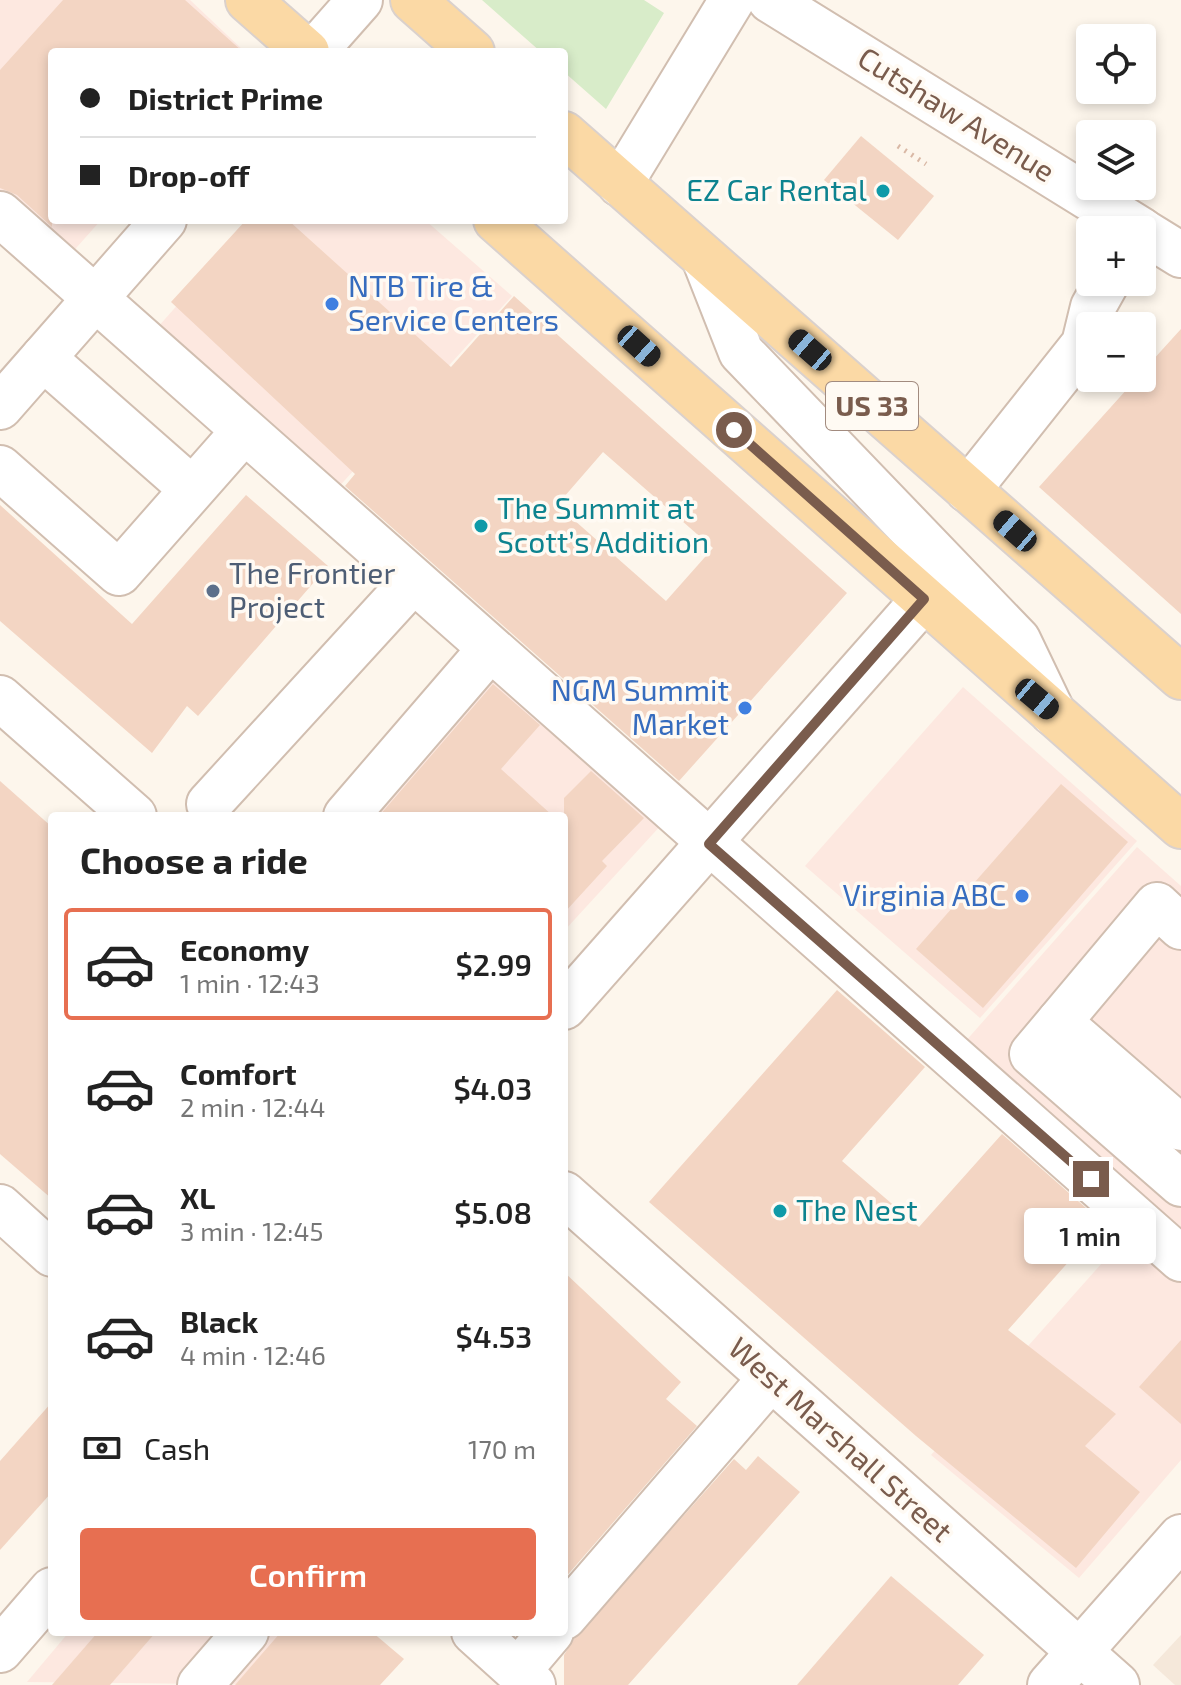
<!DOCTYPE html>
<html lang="en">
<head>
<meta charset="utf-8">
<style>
	:root { --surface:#fff; --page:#f6f6f6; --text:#222; --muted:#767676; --line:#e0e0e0; --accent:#e76f51 }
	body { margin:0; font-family:"Exo 2",sans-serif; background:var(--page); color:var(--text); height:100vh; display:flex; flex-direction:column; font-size:30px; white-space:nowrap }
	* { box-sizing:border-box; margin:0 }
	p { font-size:26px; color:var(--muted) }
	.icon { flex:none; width:44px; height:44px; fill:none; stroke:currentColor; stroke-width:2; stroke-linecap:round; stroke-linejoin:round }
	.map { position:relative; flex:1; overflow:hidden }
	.panel { position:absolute; left:48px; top:812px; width:520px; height:824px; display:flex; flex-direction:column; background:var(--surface); border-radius:8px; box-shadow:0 4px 12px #0003 }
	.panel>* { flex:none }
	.top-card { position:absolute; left:48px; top:48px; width:520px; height:176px; border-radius:8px; box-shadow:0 4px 12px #0003; display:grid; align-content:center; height:176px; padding:0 32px; background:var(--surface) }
	.tools { position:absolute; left:1076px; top:24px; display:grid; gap:16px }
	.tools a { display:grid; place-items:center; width:80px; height:80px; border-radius:8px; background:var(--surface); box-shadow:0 4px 12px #0003; font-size:40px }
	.end { position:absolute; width:36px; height:36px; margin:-18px; border:10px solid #7a5c4d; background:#fff; box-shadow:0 0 0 4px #fff }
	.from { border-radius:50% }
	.bubble { position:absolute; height:56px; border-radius:8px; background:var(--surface); box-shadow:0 4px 12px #0003; font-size:26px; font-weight:600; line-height:56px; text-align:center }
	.car { position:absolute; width:24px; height:48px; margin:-24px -12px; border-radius:10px; box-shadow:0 0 6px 2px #0007; background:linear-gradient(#222 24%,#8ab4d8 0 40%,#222 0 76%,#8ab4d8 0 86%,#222 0) }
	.top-card b { display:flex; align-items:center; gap:28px; height:76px; font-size:30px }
	.top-card b+b { border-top:2px solid var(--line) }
	.top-card i { width:20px; height:20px; background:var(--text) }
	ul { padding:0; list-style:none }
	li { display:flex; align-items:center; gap:24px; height:112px; margin:0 16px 12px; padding:0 16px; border:4px solid transparent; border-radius:8px }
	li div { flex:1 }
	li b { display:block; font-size:30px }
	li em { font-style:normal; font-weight:600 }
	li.current { border-color:var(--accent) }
	li>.icon { width:72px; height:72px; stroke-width:1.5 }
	h2 { padding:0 32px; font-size:36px; line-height:96px }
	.pay { display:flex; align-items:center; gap:20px; height:88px; padding:0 32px; font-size:30px }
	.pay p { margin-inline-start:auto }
	.action { display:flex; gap:16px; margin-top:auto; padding:16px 32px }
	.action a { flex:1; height:92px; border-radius:8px; background:var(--accent); color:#fff; font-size:32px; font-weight:600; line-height:92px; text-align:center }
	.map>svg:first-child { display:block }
</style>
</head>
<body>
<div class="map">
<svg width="1181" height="1685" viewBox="0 0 1181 1685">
	<rect width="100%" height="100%" fill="#fdf6ec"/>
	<path fill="#f5e8da" d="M1181 1635V1685H1175L1153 1665Z"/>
	<g fill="#fde8e0">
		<path d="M0 0H190L245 52H52V220H101L69 256 0 195Z"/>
		<path d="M253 220H425L512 296 335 491 157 328Z"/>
		<path d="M488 669 663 823 564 931V816H364Z"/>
		<path d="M963 687 1137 841 980 1018 805 866Z"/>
		<path d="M1137 847 1181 886V1235L964 1043Z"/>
		<path d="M1127 1235 1181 1279V1460L1079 1578 931 1455Z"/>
		<path d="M69 1632H356L310 1685 27 1682Z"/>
	</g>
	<path fill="#d8ecc9" d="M482 0H644L664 13 606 109 564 72V52H541Z"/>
	<g fill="#f3d5c3" fill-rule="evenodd">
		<path d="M63 0H185L243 52H52V227L17 195 0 188V70Z"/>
		<path d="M861 136 934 196 898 240 824 180Z"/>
		<path d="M246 220H288L451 367 514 296 847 593 679 781 345 486 355 474 171 302ZM603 452 713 548 666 601 557 505Z"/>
		<path d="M1181 329V614L1039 487 1137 378H1142V372Z"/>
		<path d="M246 495 328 566 198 716 187 706 152 753 0 621V505L132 624Z"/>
		<path d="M493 684 540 725 501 769 553 816H379Z"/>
		<path d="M591 771 644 818 602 861 607 866 564 913V798Z"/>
		<path d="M0 781 52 827V1199L0 1154Z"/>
		<path d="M1061 784 1128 842 983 1008 916 949Z"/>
		<path d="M837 990 925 1067 842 1161 919 1227 1002 1134 1103 1223 1008 1330 1116 1414 1085 1446 1140 1492 1076 1568 916 1436 649 1202Z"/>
		<path d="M564 1272 681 1382 666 1399 697 1426 564 1579Z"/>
		<path d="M1181 1340V1424L1139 1387Z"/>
		<path d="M52 1402V1492L0 1550V1461Z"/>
		<path d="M758 1456 800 1492 628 1685H564V1655L574 1639 734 1459 746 1470Z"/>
		<path d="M891 1576 984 1655 958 1685H797Z"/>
		<path d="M98 1632H156L110 1685H52Z"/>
		<path d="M281 1632H372L404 1659 380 1685H235Z"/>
	</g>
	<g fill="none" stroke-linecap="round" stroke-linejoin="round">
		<defs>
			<g id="minor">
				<path d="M770 0 1141 230"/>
				<path d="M314 52 360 0"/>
				<path d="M620 184 732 0"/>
				<path d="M0 214 1181 1259"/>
				<path d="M1142 231 1181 255"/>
				<path d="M704 258 741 352 1018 640 1053 713"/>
				<path d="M43 358 192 489"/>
				<path d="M0 407 164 220"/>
				<path d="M0 468 119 573 244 431"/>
				<path d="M968 490 1084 344 1093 307 1107 282"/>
				<path d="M0 698 134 816"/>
				<path d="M209 804 413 581"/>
				<path d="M346 816 490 649"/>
				<path d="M1181 927 1157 905 1032 1054 1181 1184"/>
				<path d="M564 1007 924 599"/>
				<path d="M1059 1022 1181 1128"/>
				<path d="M564 1194 1117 1685"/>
				<path d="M0 1207 52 1254"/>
				<path d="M564 1617 771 1378"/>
				<path d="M474 1632 533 1685"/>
				<path d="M0 1650 52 1590"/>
				<path d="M518 1671 551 1632"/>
				<path d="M200 1685 246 1632"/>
				<path d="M1050 1685 1181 1537"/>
			</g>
			<g id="major">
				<path d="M248 0 307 52"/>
				<path d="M413 0 472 52"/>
				<path d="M564 134 1181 677"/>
				<path d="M496 220 1181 826"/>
			</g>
		</defs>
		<use href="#minor" stroke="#d1beb0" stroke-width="48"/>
		<use href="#major" stroke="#dad1cd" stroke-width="48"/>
		<path stroke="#d9b8a5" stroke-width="5" stroke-dasharray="2 6" stroke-linecap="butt" d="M898 146 926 164"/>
		<use href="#minor" stroke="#fff" stroke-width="44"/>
		<use href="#major" stroke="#fbd9a5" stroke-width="44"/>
	</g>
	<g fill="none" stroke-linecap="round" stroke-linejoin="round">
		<path stroke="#7a5c4d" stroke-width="10" d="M734 430 924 599 709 844 1091 1179"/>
	</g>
	<g fill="#0f9aa8" stroke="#fffaf3" stroke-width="3">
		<circle cx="883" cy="191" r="8"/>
		<circle cx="481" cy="526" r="8"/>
		<circle cx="780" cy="1211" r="8"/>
	</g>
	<g fill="#3f7fe0" stroke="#fffaf3" stroke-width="3">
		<circle cx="332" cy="304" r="8"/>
		<circle cx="745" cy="708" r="8"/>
		<circle cx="1022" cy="896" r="8"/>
	</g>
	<circle fill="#5c6f8a" stroke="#fffaf3" stroke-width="3" cx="213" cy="591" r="8"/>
	<g text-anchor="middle" stroke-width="7" stroke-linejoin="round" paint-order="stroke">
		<rect fill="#fffaf3" stroke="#a28b7f" stroke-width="2" x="826" y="382" width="92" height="48" rx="6"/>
		<g font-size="28" font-weight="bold" fill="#7a5c4d">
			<text x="872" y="416">US 33</text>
		</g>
		<g font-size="30" fill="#7a5c4d" stroke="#fffaf3">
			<text transform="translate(956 115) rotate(32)" y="10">Cutshaw Avenue</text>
			<text transform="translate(840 1440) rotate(42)" y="10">West Marshall Street</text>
		</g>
		<g font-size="30" fill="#0d838f" stroke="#fffaf3" text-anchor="start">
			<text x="867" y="201" text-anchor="end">EZ Car Rental</text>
			<text x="497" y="519">The Summit at<tspan x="497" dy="34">Scott’s Addition</tspan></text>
			<text x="796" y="1221">The Nest</text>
		</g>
		<g font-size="30" fill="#366cbe" stroke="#fffaf3" text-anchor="end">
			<text x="348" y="297" text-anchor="start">NTB Tire &amp;<tspan x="348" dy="34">Service Centers</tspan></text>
			<text x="729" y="701">NGM Summit<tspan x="729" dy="34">Market</tspan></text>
			<text x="1006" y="906">Virginia ABC</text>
		</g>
		<g font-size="30" fill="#4e5e75" stroke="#fffaf3" text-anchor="start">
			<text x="229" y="584">The Frontier<tspan x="229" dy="34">Project</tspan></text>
		</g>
	</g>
</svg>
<div class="tools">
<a><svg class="icon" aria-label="locate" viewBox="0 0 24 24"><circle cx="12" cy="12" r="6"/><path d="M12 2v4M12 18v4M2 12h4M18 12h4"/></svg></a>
<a><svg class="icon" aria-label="layers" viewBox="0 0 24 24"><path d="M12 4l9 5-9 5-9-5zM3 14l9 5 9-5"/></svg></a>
<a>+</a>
<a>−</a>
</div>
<i class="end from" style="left:734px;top:430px"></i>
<i class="end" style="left:1091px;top:1179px"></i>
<div class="bubble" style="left:1024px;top:1208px;width:132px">1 min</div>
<i class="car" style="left:639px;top:346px;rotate:132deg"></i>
<i class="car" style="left:810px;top:350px;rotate:311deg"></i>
<i class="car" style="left:1015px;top:531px;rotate:311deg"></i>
<i class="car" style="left:1037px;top:699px;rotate:130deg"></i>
<div class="top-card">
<b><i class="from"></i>District Prime</b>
<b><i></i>Drop-off</b>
</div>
<section class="panel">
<h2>Choose a ride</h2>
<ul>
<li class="current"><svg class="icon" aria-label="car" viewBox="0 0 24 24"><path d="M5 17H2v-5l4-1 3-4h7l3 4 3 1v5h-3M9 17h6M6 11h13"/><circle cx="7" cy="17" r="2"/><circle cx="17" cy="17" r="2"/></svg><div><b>Economy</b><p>1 min · 12:43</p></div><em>$2.99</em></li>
<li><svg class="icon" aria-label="car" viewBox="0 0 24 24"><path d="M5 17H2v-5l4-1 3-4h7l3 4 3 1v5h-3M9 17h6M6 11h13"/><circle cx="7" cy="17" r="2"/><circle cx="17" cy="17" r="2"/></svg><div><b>Comfort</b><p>2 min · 12:44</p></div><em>$4.03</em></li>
<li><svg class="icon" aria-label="car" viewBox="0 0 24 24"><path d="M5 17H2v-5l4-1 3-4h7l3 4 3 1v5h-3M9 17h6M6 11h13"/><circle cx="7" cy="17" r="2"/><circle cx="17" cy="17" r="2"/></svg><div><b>XL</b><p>3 min · 12:45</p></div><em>$5.08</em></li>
<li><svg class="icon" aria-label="car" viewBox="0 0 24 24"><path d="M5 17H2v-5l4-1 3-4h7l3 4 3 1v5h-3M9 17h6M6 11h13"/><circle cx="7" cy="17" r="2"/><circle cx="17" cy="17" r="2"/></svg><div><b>Black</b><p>4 min · 12:46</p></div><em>$4.53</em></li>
</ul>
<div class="pay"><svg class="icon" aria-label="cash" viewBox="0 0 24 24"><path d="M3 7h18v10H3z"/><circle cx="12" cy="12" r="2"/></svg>Cash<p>170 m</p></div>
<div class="action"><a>Confirm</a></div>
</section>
</div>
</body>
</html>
